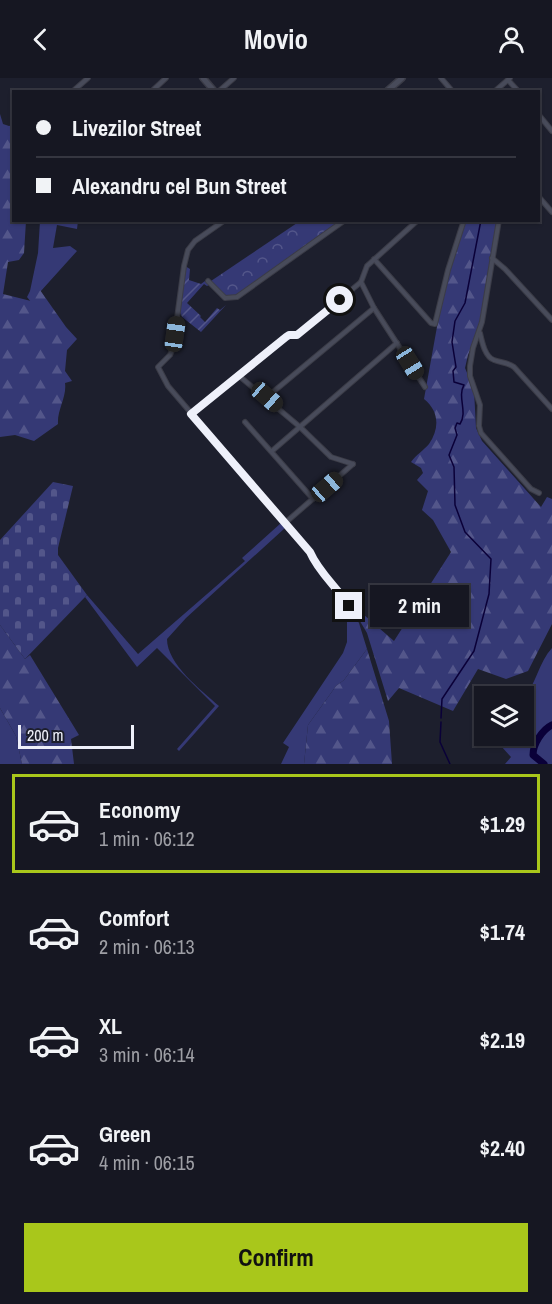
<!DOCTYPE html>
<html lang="en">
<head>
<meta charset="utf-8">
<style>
	:root { --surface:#161722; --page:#1f202a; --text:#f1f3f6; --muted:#9e9fa5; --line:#353640; --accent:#a9c71b }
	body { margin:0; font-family:"Archivo Narrow",sans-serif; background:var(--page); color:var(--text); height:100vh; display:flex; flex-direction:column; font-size:22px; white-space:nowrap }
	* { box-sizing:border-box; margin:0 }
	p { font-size:20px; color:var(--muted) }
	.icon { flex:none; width:33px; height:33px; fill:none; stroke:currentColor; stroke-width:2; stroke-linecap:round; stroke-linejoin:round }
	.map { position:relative; height:686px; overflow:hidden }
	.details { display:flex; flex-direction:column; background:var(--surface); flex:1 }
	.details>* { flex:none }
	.banner { position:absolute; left:12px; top:12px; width:528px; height:132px; border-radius:0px; box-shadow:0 2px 4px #0004,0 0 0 2px var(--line); display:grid; align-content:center; height:132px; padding:0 24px; background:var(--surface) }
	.tools { position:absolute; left:474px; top:608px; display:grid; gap:12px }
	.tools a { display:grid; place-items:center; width:60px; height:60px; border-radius:0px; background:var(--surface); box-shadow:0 2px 4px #0004,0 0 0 2px var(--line); font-size:30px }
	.scale { position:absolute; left:18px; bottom:15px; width:116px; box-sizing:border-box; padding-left:6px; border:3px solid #eef0fa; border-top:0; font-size:16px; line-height:21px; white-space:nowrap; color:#eef0fa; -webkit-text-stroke:4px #1d1f2d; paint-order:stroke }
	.end { position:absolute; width:27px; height:27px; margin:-14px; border:8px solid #eef0fa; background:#111; box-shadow:0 0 0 3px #111 }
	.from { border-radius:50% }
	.bubble { position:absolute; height:42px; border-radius:0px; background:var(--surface); box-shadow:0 2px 4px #0004,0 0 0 2px var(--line); font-size:20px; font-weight:800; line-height:42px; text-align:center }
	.car { position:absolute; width:18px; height:36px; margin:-18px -9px; border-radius:8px; box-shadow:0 0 4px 2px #0007; background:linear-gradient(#222 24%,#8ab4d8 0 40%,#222 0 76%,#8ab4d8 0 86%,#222 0) }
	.banner b { display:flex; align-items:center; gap:21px; height:57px; font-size:22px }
	.banner b+b { border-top:2px solid var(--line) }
	.banner i { width:15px; height:15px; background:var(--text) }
	ul { padding:10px 0 0; list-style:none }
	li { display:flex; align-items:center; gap:18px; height:99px; margin:0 12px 9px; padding:0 12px; border:3px solid transparent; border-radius:0px }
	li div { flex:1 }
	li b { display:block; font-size:22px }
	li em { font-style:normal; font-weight:800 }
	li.active { border-color:var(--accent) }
	li>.icon { width:54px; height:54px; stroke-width:1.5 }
	.cta { display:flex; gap:12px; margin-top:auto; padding:12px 24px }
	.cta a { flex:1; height:69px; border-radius:0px; background:var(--accent); color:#111; font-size:24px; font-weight:800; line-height:69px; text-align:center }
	header { display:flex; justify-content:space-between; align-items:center; height:78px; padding:0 24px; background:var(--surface); font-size:27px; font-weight:800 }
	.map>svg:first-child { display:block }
</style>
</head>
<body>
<header><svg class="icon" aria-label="back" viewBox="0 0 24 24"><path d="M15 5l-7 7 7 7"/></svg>Movio<svg class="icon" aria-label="person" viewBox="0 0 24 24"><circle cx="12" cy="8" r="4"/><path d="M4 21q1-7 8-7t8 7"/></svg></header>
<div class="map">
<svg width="552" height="686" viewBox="0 0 552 686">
	<defs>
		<pattern id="forest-firs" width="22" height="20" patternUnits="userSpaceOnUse" patternTransform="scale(1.5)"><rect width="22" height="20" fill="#353975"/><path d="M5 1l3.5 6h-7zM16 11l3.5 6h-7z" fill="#53568a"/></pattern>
		<pattern id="cemetery-stones" width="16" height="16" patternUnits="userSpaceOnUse" patternTransform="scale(1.5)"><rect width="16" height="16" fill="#353975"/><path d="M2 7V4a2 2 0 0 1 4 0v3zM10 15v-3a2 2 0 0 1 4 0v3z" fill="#53568a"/></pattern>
		<pattern id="park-crowns" width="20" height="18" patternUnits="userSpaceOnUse" patternTransform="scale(1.5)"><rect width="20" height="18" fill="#353975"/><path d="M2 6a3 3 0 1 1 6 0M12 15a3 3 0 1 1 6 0" fill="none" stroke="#53568a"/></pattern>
		<pattern id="garden-furrows" width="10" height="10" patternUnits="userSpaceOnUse" patternTransform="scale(1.5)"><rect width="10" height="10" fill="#353975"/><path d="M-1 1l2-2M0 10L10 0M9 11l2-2" fill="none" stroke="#53568a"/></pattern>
	</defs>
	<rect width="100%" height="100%" fill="#1d1f2d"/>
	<g fill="#353975">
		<path d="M40 143H84H78L77 151 57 147 53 170 70 168 77 173 31 224 27 219 30 213 38 175Z"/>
		<path d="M281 445 285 450 186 540 167 561C167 586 201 612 219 628L179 673 177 671 215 628 157 570 137 589 85 519 87 517 138 576 245 483 242 480Z"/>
		<path d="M347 533H351L359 545 367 571 344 602 336 608 308 647 304 686H281L289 669 283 665 343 575 347 564Z"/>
		<path d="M552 570V686H505L511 679 491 657H524V620C536 606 539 584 552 570Z"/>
		<path d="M0 630 16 658 22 686H0Z"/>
	</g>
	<g fill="url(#forest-firs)">
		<path d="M0 36 3 46 9 48 13 47 14 142 26 143 24 175 19 182 8 184 3 216 31 223 40 212 66 249 77 261 67 272 65 293 72 303 65 305C67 319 57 332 58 346L34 363 15 357 0 359Z"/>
		<path d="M466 143H497L479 249 468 277 465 290 474 312 476 350 482 363 541 429 547 419 552 421V546L528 593 506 601 478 591 453 633 399 610 388 623 367 555 354 533 356 530 394 563 451 474 433 442 422 432 428 413 417 402 423 395 421 390 411 384C416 377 424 372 429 366 440 350 439 333 424 321L444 210Z"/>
		<path d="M0 547 25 581 30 577 79 657 71 661 74 686H22L16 658 0 630Z"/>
		<path d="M367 571 389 643 392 686H304L308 647 336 608 344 602Z"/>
	</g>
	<path fill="url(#cemetery-stones)" d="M53 404 73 408 58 470V477L87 517 25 581 0 547V462Z"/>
	<path fill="url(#park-crowns)" d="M300 143H339L234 219H226L211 203Z"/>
	<path fill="url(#garden-furrows)" d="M185 188 190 191 189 202 201 206 205 203 209 207 207 208 204 206 187 225 201 238 200 239 205 244 217 230 220 232 226 227 201 254 182 239 180 235Z"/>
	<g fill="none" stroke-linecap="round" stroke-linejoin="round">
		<g stroke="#0a0038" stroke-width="1.5">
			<path d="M441 640 442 621 474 573 489 516 491 481 465 454 455 427 454 389 449 377 457 357 455 350 457 345 460 346C468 334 457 319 464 307L454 304 453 293 456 289 452 264 455 243 465 225 481 142"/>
			<path d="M441 644 440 664 450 686"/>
		</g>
		<path stroke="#0a0038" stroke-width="7" d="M544 686 533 677C533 666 542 652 552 647"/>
		<defs>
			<g id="street">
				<path d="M441 0 453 14"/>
				<path d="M508 2 519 14"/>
				<path d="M72 14 88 0"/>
				<path d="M151 14 166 0"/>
				<path d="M218 14 234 0"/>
				<path d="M494 14 510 0"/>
				<path d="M538 36 552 53"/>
				<path d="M538 118 552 134"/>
				<path d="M225 142 195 163 188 172 184 188 173 270 170 277 158 289 168 308 310 474 316 486 349 528"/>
				<path d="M499 142 482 244 473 270 470 288V298L480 327 479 348 481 355 531 411 539 415"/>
				<path d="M492 180 505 191 552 242"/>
				<path d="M374 181 431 245 435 246 448 192 464 142"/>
				<path d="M208 203 225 220 237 219 345 142"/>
				<path d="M361 204 374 230 425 309"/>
				<path d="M480 255C482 264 485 279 494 282 502 285 507 284 514 289L552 331"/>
				<path d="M238 297 300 349 331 379 353 386"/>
				<path d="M267 319 374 230"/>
				<path d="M191 336 286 259 289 257H297L361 204 367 188 418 142"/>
				<path d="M245 344 313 421"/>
				<path d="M272 373 397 265"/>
				<path d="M285 445 353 386"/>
			</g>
			<g id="secondary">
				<path d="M203 0 215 14"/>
				<path d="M386 14 402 0"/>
			</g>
		</defs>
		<use href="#street" stroke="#3b3c47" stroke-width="6"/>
		<use href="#secondary" stroke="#3b3c47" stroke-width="8"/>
		<use href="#street" stroke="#484b5a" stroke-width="4"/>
		<use href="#secondary" stroke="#484b5a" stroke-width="5"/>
	</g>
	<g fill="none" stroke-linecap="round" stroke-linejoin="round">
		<path stroke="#eef0fa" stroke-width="8" d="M340 222 297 257H289L286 259 191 336 310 474C319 495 337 509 349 528"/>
	</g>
</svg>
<div class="tools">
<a><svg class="icon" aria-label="layers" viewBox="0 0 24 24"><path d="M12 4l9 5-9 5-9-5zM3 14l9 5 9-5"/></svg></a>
</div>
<div class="scale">200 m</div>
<i class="end from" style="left:340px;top:222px"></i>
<i class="end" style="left:349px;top:528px"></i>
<div class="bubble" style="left:370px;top:507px;width:99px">2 min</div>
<i class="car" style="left:175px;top:256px;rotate:8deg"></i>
<i class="car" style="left:410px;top:285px;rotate:148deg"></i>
<i class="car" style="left:267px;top:319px;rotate:131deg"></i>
<i class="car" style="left:327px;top:409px;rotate:49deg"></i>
<div class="banner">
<b><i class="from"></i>Livezilor Street</b>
<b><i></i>Alexandru cel Bun Street</b>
</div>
</div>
<section class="details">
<ul>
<li class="active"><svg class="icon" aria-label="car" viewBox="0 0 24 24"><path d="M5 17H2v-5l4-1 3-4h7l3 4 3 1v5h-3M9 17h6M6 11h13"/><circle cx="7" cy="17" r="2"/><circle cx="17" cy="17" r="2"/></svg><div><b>Economy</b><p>1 min · 06:12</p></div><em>$1.29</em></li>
<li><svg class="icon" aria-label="car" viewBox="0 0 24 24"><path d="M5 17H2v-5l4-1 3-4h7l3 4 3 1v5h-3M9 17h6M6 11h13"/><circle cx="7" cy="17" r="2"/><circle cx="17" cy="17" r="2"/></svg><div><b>Comfort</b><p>2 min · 06:13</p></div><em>$1.74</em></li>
<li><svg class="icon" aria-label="car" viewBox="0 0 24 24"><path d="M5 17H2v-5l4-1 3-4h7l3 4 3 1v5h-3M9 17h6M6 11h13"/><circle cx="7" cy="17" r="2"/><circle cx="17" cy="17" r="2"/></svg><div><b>XL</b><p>3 min · 06:14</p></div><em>$2.19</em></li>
<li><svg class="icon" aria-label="car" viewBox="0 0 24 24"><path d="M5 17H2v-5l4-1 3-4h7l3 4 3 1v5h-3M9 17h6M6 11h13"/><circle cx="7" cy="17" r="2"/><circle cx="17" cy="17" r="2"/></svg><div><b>Green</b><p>4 min · 06:15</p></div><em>$2.40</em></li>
</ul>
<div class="cta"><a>Confirm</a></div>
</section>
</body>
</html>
